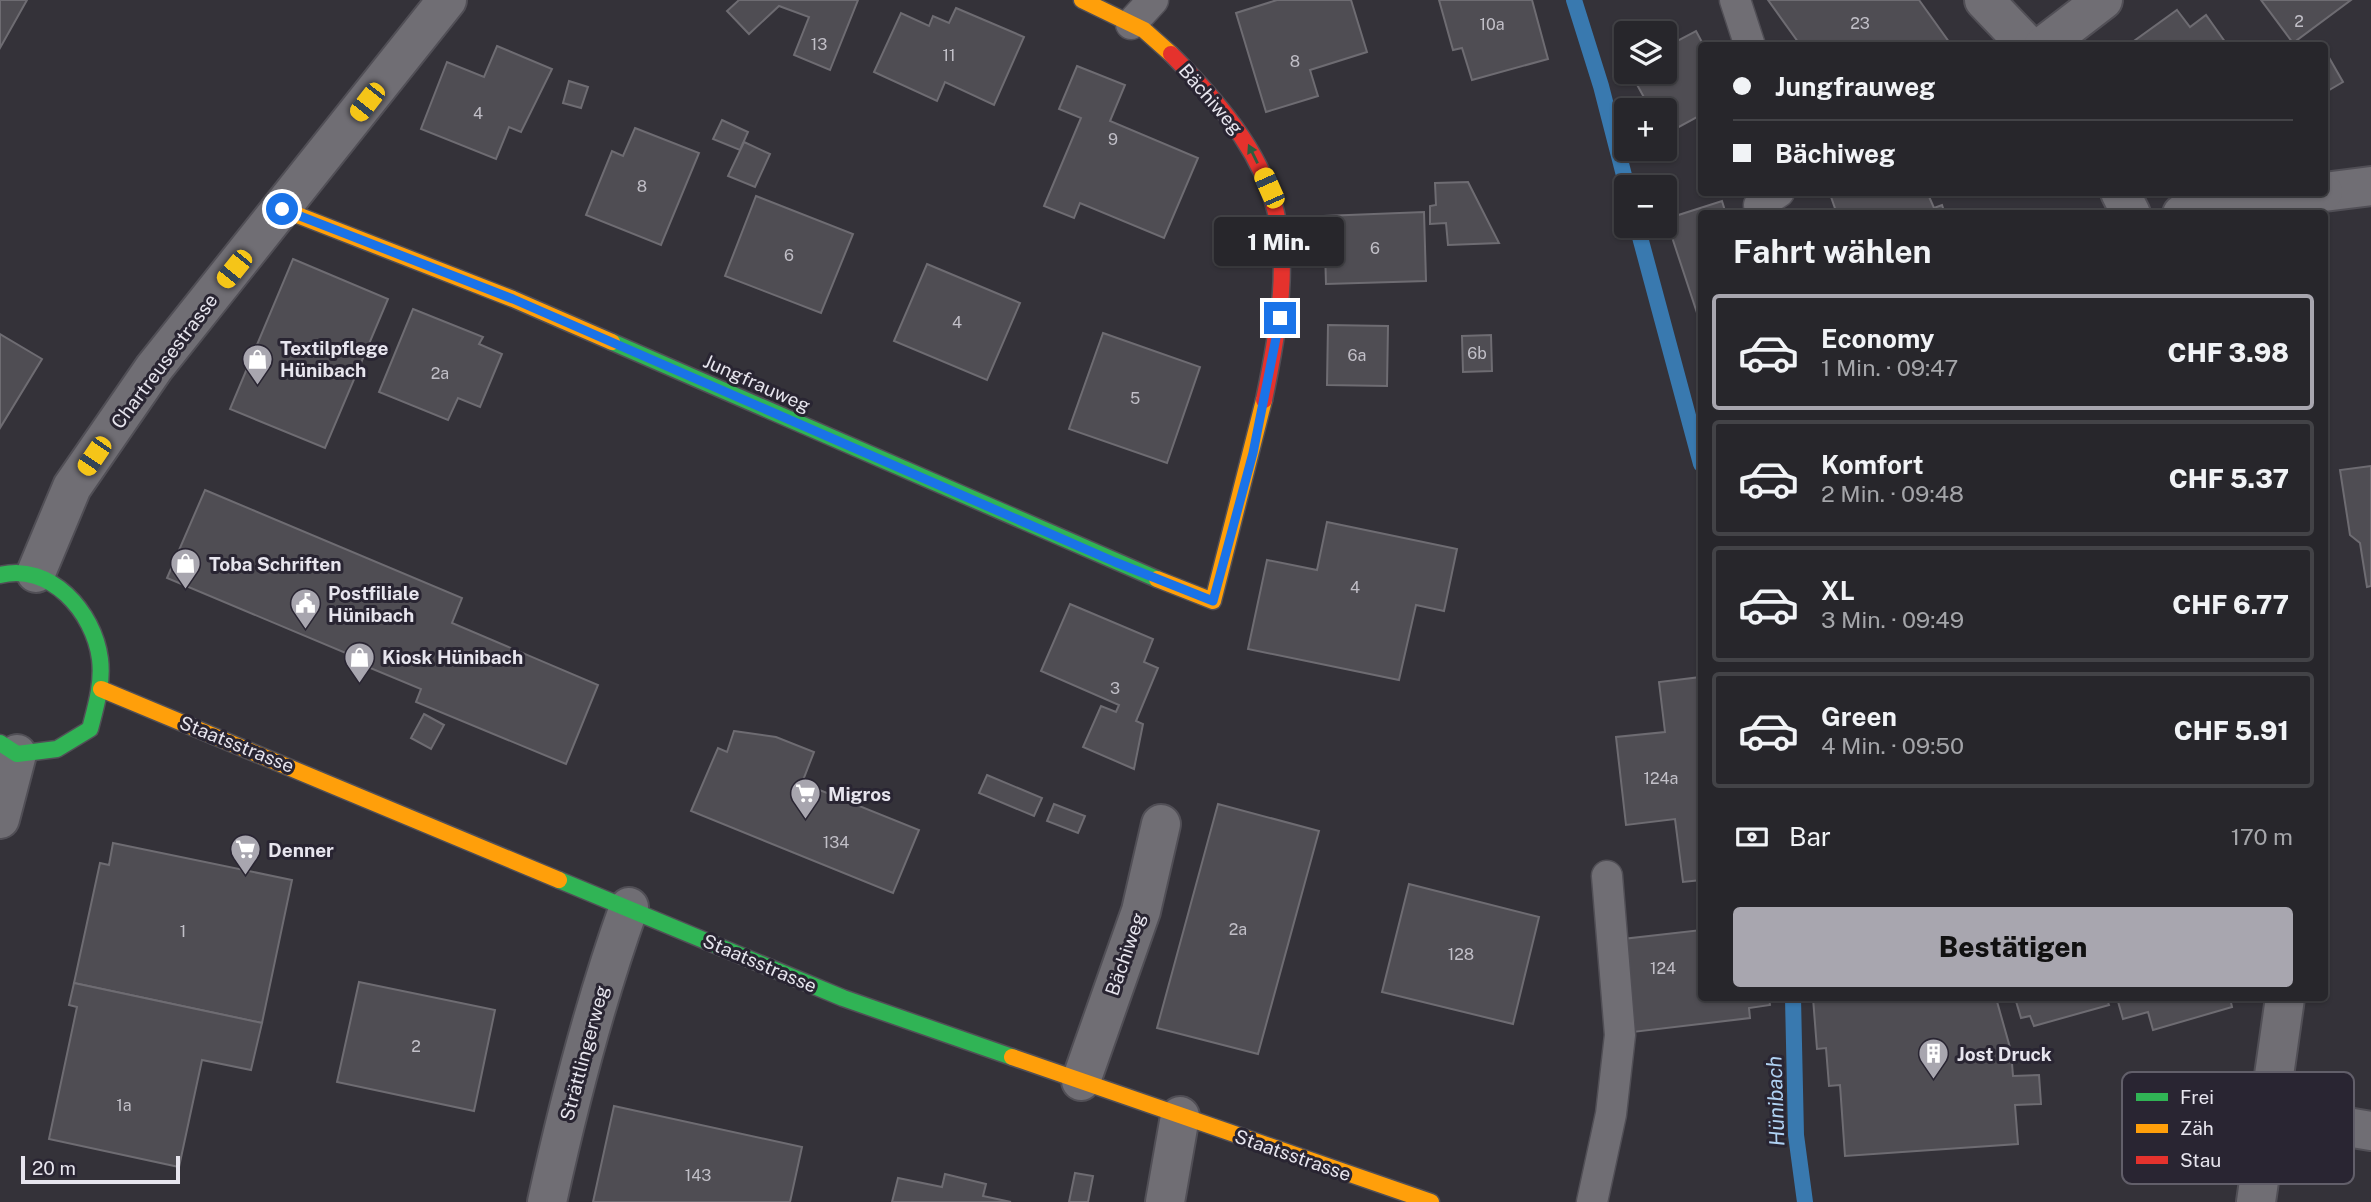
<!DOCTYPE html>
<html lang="de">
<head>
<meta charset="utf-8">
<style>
	:root { --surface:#27262b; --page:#333237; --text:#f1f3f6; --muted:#a4a5a9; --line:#434347; --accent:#a8a6af }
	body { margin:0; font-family:"Public Sans",sans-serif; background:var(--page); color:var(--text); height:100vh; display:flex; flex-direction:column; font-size:26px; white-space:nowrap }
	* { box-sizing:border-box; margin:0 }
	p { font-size:23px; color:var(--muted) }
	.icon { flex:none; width:38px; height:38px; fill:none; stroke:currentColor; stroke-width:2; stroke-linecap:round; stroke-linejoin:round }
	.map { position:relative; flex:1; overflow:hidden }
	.details { position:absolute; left:1698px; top:210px; width:630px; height:791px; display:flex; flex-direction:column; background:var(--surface); border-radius:7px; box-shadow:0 2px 5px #0004,0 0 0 2px var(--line) }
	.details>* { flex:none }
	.top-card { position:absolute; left:1698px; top:42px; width:630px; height:154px; border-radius:7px; box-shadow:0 2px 5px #0004,0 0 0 2px var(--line); display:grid; align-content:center; height:154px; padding:0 35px; background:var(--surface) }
	.tools { position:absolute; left:1614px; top:21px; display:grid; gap:14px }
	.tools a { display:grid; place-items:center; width:63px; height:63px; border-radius:7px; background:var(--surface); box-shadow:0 2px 5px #0004,0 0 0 2px var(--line); font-size:35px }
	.scale { position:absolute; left:21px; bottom:18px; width:159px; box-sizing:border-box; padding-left:7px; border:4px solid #e7e5ee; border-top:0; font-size:19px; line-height:24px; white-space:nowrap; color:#e7e5ee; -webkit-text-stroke:5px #292532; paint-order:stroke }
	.end { position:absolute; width:32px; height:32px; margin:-16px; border:9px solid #1a73e8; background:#fff; box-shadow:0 0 0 4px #fff }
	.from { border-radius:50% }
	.bubble { position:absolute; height:49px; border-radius:7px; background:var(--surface); box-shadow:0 2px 5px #0004,0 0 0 2px var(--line); font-size:23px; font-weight:800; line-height:49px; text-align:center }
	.car { position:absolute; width:21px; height:42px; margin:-21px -10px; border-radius:9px; box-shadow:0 0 5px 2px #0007; background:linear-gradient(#f5c518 24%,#345 0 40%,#f5c518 0 76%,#345 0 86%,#f5c518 0) }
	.top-card b { display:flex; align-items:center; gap:24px; height:66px; font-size:26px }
	.top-card b+b { border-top:2px solid var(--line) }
	.top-card i { width:18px; height:18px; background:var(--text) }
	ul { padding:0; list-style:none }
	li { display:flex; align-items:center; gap:21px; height:116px; margin:0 14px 10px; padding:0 21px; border:4px solid var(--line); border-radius:7px }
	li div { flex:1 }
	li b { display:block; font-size:26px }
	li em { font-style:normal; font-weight:800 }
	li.on { border-color:var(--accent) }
	li>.icon { width:63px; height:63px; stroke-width:1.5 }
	h2 { padding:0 35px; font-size:32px; line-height:84px }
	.pay { display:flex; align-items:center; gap:18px; height:77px; padding:0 35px; font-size:26px }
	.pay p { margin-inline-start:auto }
	.cta { display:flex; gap:14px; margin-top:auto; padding:14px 35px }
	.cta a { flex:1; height:80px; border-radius:7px; background:var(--accent); color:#111; font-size:28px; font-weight:800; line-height:80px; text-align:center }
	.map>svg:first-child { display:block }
</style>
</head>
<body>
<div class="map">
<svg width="2371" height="1202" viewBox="0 0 2371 1202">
	<rect width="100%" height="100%" fill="#343239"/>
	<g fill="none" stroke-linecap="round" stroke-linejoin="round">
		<g stroke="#3979af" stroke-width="16">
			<path d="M1574 0 1601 86 1627 187"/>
			<path d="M1637 226 1701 464"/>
			<path d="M1793 998 1796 1135 1805 1202"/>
		</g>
	</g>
	<g fill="#4f4d53" stroke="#6e6c72" stroke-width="2">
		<path d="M0 0H27L0 48Z"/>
		<path d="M739 0H858L830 70 794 55 809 17 779 6 749 34 727 11Z"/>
		<path d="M1277 0H1351L1367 52 1310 70 1318 96 1266 112 1236 13Z"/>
		<path d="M1439 0H1532L1548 59 1472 80 1462 48 1453 50Z"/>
		<path d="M1768 0H1919L1952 46H1801Z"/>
		<path d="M2261 0H2351L2293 43Z"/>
		<path d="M956 8 1024 37 994 105 945 82 937 101 874 72 901 13 929 26 933 16 949 23Z"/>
		<path d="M2177 10 2190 27 2206 15 2228 46H2127Z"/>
		<path d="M1652 22 1659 33H1631Z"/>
		<path d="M1696 31 1704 46H1701V115L1664 135V110H1651L1630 72H1664V43L1666 47Z"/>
		<path d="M497 46 552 69 521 132 509 127 496 159 421 129 447 62 484 77Z"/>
		<path d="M2327 54 2343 82 2324 93V56Z"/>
		<path d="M1077 66 1125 85 1110 121 1198 158 1164 238 1080 203 1074 218 1044 206 1081 118 1059 109Z"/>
		<path d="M569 81 588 87 581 108 563 103Z"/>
		<path d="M722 120 748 132 740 150 713 139Z"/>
		<path d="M635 128 699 153 661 245 586 215 612 151 623 156Z"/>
		<path d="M744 142 770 154 755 187 728 176Z"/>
		<path d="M1468 182 1499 243 1448 245 1446 223 1430 224V206L1436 205 1435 183Z"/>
		<path d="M1927 192 1934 208 1942 205 1945 214H1837L1830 194Z"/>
		<path d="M756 196 853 234 821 313 725 276Z"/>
		<path d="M1722 201 1726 214H1701L1700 322 1666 219Z"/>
		<path d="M1424 212 1426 281 1326 284 1324 216Z"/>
		<path d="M293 259 388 299 325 448 230 409Z"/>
		<path d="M927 264 1020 303 987 380 894 341Z"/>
		<path d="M413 309 483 337 479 344 502 354 480 407 458 398 448 420 379 392Z"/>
		<path d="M1328 325 1388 326 1387 386 1327 385Z"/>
		<path d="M1103 333 1200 367 1167 463 1069 429Z"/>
		<path d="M0 334 42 359 0 428Z"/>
		<path d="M1491 335 1492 371 1463 372 1462 336Z"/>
		<path d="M2371 466V586L2367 587 2360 543 2350 535 2340 470Z"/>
		<path d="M205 490 462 598 452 623 598 685 566 764 416 702 421 689 351 660 353 656 167 578Z"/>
		<path d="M1327 522 1457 549 1444 611 1416 605 1399 680 1248 649 1267 560 1317 570Z"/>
		<path d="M1070 604 1153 639 1144 662 1158 668 1136 721 1143 724 1134 769 1083 747 1101 706 1116 712 1119 705 1041 671Z"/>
		<path d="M1701 677V880L1683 882 1675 819 1626 825 1616 737 1665 732 1659 682Z"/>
		<path d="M424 714 444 725 431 749 411 738Z"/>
		<path d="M734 731 776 737 814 752 802 783 919 830 893 893 691 811 718 748 727 752Z"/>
		<path d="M987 775 1042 798 1034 816 979 793Z"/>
		<path d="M1054 804 1085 816 1078 833 1047 821Z"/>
		<path d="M1218 804 1319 831 1258 1054 1157 1028Z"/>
		<path d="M113 843 292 880 262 1023 74 983 100 863 109 865Z"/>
		<path d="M1409 884 1539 917 1513 1024 1382 992Z"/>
		<path d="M1701 930V998H1769L1770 1005 1749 1008 1750 1018 1633 1032 1623 939Z"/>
		<path d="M359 982 495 1010 474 1111 337 1082Z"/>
		<path d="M74 983 262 1023 251 1070 202 1060 179 1167 49 1139 77 1007 69 1005Z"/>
		<path d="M1813 998H1996L2011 1051 2013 1076 2039 1075 2041 1104 2015 1105 2018 1144 1845 1156 1840 1085 1829 1086 1826 1048 1817 1049Z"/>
		<path d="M2015 998H2111L2107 999 2109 1005 2034 1026 2030 1016 2021 1018Z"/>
		<path d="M2117 998H2230L2232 1007 2153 1030 2148 1012 2123 1019Z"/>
		<path d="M614 1106 802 1147 790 1202H593Z"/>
		<path d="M1075 1173 1093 1176 1088 1202H1069Z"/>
		<path d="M945 1174 986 1184 983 1196 1011 1202H892L898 1178 942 1187Z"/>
	</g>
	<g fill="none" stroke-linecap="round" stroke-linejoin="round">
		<defs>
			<g id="lane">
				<path d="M1735 0 1750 46"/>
				<path d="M1131 24 1153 0"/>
				<path d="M1762 214 1759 205 1779 192"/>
				<path d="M1592 1202 1611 1114 1620 1035 1607 876"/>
			</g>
			<g id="street">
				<path d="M1984 0 2028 46"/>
				<path d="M2043 46 2103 0"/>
				<path d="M2120 192 2131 214"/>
				<path d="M2324 192 2371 186"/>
				<path d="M2182 214 2195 209 2323 192"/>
				<path d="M36 573 72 487 154 368 447 0"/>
				<path d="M0 819 17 754"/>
				<path d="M1081 1081 1141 911 1161 824"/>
				<path d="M2269 1114 2371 1131"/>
				<path d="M547 1202C569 1102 594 1004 629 907"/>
				<path d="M1165 1202 1180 1116"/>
				<path d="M2256 1202 2285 998"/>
			</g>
			<g id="fast">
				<path d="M612 342 1157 579"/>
				<path d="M0 575C50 562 94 612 100 659 103 683 96 706 90 729L57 749 17 754 0 743"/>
				<path d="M559 880 843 998 1012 1057"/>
			</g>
			<g id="slow">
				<path d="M1082 0 1144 30 1171 54"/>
				<path d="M282 209 513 299 612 342"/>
				<path d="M1157 579 1213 601 1264 400"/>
				<path d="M101 689 559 880"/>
				<path d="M1012 1057 1431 1202"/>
			</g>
			<path id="jam" d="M1171 54C1292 175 1298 237 1264 400"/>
		</defs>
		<use href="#lane" stroke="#514f56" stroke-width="33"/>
		<use href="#street" stroke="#514f56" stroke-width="42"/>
		<use href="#fast" stroke="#514f56" stroke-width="19"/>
		<use href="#slow" stroke="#514f56" stroke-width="19"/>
		<use href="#jam" stroke="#514f56" stroke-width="19"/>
		<use href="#lane" stroke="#706e74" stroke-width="30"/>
		<use href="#street" stroke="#706e74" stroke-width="38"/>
		<use href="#fast" stroke="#30b455" stroke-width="16"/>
		<use href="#slow" stroke="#ff9f0a" stroke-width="16"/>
		<use href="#jam" stroke="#e5322d" stroke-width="16"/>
	</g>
	<defs><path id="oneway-solid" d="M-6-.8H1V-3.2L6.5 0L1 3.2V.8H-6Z" transform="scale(1.75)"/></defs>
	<use fill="#2c5e40" href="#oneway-solid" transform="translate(1253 154) rotate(-116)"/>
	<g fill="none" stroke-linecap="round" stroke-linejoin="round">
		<path stroke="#1a73e8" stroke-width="9" d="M282 209 513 299 1115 562 1213 601 1253 453 1280 318"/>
	</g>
	<defs>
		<symbol id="shop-pin" viewBox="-11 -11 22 30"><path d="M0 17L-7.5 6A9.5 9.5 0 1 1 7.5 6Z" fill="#a8a6af" stroke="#292532"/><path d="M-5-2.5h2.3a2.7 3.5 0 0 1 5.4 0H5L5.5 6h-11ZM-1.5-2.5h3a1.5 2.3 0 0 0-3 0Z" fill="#fff"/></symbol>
		<symbol id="civic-pin" viewBox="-11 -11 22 30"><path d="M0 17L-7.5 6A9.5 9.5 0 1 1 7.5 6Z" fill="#a8a6af" stroke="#292532"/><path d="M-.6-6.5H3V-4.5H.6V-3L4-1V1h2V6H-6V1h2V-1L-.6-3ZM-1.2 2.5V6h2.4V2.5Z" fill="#fff"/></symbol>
		<symbol id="supermarket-pin" viewBox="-11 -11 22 30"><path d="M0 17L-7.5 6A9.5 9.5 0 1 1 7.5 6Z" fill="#a8a6af" stroke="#292532"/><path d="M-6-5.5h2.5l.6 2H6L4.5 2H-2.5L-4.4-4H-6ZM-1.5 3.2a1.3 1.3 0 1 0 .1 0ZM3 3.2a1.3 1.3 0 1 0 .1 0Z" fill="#fff"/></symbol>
		<symbol id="building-pin" viewBox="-11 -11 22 30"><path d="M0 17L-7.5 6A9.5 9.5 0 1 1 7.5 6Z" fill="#a8a6af" stroke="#292532"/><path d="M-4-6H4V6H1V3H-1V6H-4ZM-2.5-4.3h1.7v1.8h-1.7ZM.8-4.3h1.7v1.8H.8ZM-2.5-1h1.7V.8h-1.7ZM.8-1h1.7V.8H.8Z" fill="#fff"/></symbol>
	</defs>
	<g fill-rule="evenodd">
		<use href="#shop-pin" x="240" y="342" width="35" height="47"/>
		<use href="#shop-pin" x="168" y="546" width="35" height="47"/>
		<use href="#civic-pin" x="288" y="586" width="35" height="47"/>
		<use href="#shop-pin" x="342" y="640" width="35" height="47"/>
		<use href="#supermarket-pin" x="788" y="776" width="35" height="47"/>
		<use href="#supermarket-pin" x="228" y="832" width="35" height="47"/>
		<use href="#building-pin" x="1916" y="1036" width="35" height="47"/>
	</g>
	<g text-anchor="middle" stroke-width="6" stroke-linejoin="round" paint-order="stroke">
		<g font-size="16" fill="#c1bfc7">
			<text x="2299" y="27">2</text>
			<text x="1860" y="29">23</text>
			<text x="1492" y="30">10a</text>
			<text x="819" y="50">13</text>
			<text x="949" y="61">11</text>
			<text x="1295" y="67">8</text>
			<text x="478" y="119">4</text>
			<text x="1113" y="145">9</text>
			<text x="642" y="192">8</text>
			<text x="1375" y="254">6</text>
			<text x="789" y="261">6</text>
			<text x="957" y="328">4</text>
			<text x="1477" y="359">6b</text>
			<text x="1357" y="361">6a</text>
			<text x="440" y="379">2a</text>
			<text x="1135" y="404">5</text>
			<text x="1355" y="593">4</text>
			<text x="1115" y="694">3</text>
			<text x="1661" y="784">124a</text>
			<text x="836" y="848">134</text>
			<text x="1238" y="935">2a</text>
			<text x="183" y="937">1</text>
			<text x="1461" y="960">128</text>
			<text x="1663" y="974">124</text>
			<text x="416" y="1052">2</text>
			<text x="124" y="1111">1a</text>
			<text x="698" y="1181">143</text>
		</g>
		<g font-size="19" fill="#e7e5ee" stroke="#292532">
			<text transform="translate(1211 99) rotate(49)" y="7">Bächiweg</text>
			<text transform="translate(164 361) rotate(-53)" y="7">Chartreusestrasse</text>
			<text transform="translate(757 383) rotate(24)" y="7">Jungfrauweg</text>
			<text transform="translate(237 744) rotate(22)" y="7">Staatsstrasse</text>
			<text transform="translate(1125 954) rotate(-71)" y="7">Bächiweg</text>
			<text transform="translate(760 963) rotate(23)" y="7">Staatsstrasse</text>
			<text transform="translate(584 1053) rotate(-75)" y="7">Strättlingerweg</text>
			<text transform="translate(1293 1155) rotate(19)" y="7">Staatsstrasse</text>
		</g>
		<g font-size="19" font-weight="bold" fill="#e7e5ee" stroke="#292532" text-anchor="start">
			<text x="280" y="355">Textilpflege<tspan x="280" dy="22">Hünibach</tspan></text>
			<text x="209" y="571">Toba Schriften</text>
			<text x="328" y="600">Postfiliale<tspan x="328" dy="22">Hünibach</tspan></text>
			<text x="382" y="664">Kiosk Hünibach</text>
			<text x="828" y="801">Migros</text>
			<text x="268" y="857">Denner</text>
			<text x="1957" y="1061">Jost Druck</text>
		</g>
		<g font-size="21" font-style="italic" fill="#b0d2f3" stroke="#292532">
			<text transform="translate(1776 1101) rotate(-92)" y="7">Hünibach</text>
		</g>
	</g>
	<rect x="2122" y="1072" width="232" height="112" rx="10" fill="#292532" stroke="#625f6a" stroke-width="2"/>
	<rect x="2136" y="1093" width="32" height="8" fill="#30b455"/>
	<rect x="2136" y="1124" width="32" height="9" fill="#ff9f0a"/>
	<rect x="2136" y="1156" width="32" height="8" fill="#e5322d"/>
	<g font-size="19" fill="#e7e5ee">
		<text x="2180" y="1104">Frei</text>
		<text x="2180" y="1135">Zäh</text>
		<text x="2180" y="1167">Stau</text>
	</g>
</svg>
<div class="tools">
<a><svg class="icon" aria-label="layers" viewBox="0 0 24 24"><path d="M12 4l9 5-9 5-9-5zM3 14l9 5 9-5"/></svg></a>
<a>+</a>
<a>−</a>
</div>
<div class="scale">20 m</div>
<i class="end from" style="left:282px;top:209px"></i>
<i class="end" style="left:1280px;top:318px"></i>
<div class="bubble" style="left:1214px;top:217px;width:130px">1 Min.</div>
<i class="car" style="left:367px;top:102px;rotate:218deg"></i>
<i class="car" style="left:1269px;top:188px;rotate:336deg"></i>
<i class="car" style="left:234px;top:269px;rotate:219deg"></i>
<i class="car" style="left:94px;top:456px;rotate:214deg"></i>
<div class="top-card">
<b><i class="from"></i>Jungfrauweg</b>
<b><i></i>Bächiweg</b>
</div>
<section class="details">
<h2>Fahrt wählen</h2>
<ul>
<li class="on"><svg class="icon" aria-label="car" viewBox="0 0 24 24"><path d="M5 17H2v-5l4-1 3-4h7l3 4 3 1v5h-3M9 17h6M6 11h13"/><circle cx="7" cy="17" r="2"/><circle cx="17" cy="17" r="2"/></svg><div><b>Economy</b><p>1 Min. · 09:47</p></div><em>CHF 3.98</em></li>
<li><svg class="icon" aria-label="car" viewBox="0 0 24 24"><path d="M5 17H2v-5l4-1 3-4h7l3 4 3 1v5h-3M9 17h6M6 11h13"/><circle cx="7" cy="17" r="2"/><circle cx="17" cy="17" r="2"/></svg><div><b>Komfort</b><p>2 Min. · 09:48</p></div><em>CHF 5.37</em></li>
<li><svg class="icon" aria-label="car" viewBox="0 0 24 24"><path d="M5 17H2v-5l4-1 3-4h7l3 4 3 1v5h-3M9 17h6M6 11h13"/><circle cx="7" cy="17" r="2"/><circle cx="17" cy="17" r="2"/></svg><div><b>XL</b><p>3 Min. · 09:49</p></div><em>CHF 6.77</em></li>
<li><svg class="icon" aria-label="car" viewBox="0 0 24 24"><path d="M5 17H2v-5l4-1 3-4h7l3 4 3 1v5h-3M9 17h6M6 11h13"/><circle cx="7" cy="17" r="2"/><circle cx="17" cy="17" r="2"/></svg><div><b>Green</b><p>4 Min. · 09:50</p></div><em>CHF 5.91</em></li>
</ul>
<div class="pay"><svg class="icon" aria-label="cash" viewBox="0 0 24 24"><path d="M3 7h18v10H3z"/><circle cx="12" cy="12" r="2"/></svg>Bar<p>170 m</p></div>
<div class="cta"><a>Bestätigen</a></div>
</section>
</div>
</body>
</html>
